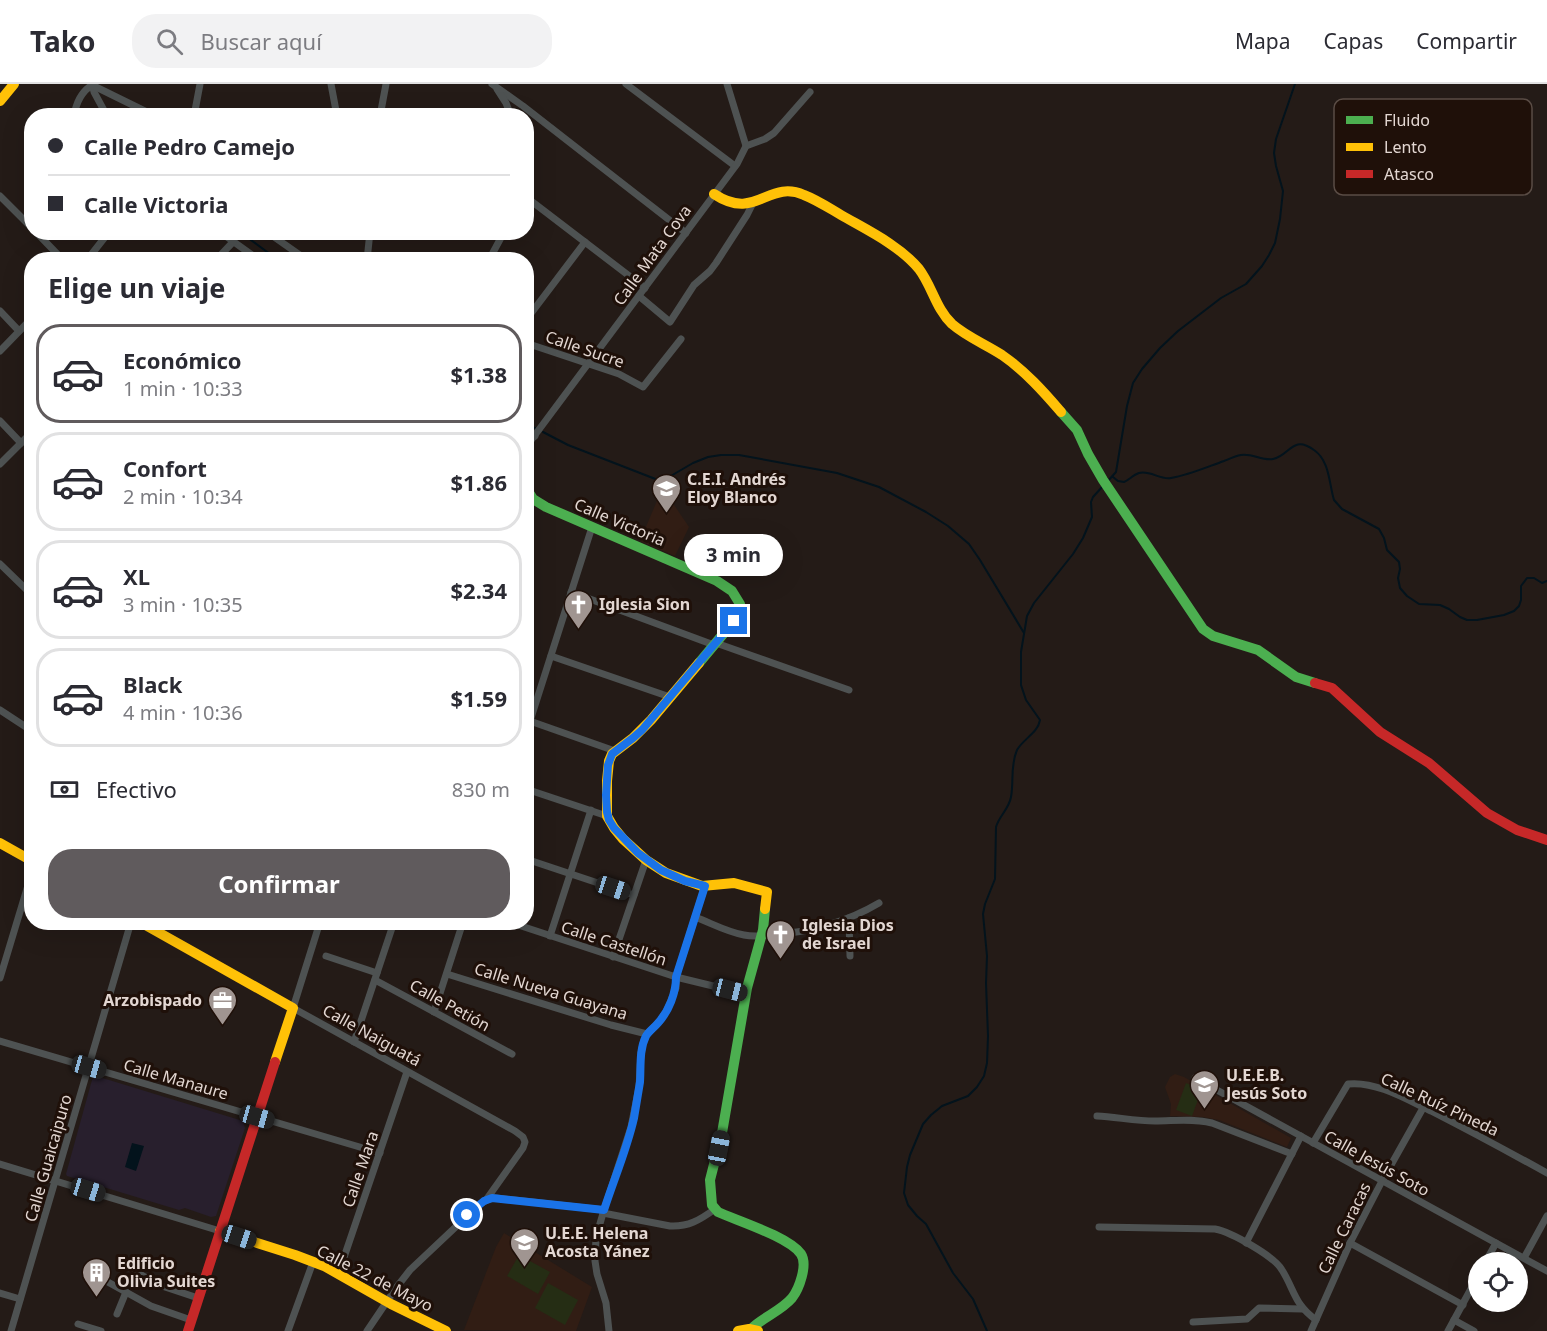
<!DOCTYPE html>
<html lang="es">
<head>
<meta charset="utf-8">
<style>
	:root { --surface:#fff; --page:#f2f2f3; --text:#2b2b33; --muted:#7c7c81; --line:#e1e1e2; --accent:#605b5d }
	body { margin:0; font-family:"Noto Sans",sans-serif; background:var(--page); color:var(--text); height:100vh; display:flex; flex-direction:column; font-size:22px; white-space:nowrap }
	* { box-sizing:border-box; margin:0 }
	p { font-size:20px; color:var(--muted) }
	.icon { flex:none; width:33px; height:33px; fill:none; stroke:currentColor; stroke-width:2; stroke-linecap:round; stroke-linejoin:round }
	.map { position:relative; flex:1; overflow:hidden }
	.side { position:absolute; left:24px; top:168px; width:510px; height:678px; display:flex; flex-direction:column; background:var(--surface); border-radius:24px; box-shadow:0 6px 24px #0002 }
	.side>* { flex:none }
	.guide { position:absolute; left:24px; top:24px; width:510px; height:132px; border-radius:24px; box-shadow:0 6px 24px #0002; display:grid; align-content:center; height:132px; padding:0 24px; background:var(--surface) }
	.buttons { position:absolute; left:1468px; top:1168px; display:grid; gap:12px }
	.buttons a { display:grid; place-items:center; width:60px; height:60px; border-radius:50%; background:var(--surface); box-shadow:0 6px 24px #0002; font-size:30px }
	.end { position:absolute; width:27px; height:27px; margin:-14px; border:8px solid #1a73e8; background:#fff; box-shadow:0 0 0 3px #fff }
	.from { border-radius:50% }
	.bubble { position:absolute; height:42px; border-radius:21px; background:var(--surface); box-shadow:0 6px 24px #0002; font-size:20px; font-weight:700; line-height:42px; text-align:center }
	.car { position:absolute; width:18px; height:36px; margin:-18px -9px; border-radius:8px; box-shadow:0 0 4px 2px #0007; background:linear-gradient(#222 24%,#8ab4d8 0 40%,#222 0 76%,#8ab4d8 0 86%,#222 0) }
	.guide b { display:flex; align-items:center; gap:21px; height:57px; font-size:22px }
	.guide b+b { border-top:2px solid var(--line) }
	.guide i { width:15px; height:15px; background:var(--text) }
	ul { padding:0; list-style:none }
	li { display:flex; align-items:center; gap:18px; height:99px; margin:0 12px 9px; padding:0 12px; border:3px solid var(--line); border-radius:24px }
	li div { flex:1 }
	li b { display:block; font-size:22px }
	li em { font-style:normal; font-weight:700 }
	li.selected { border-color:var(--accent) }
	li>.icon { width:54px; height:54px; stroke-width:1.5 }
	h2 { padding:0 24px; font-size:27px; line-height:72px }
	.pay { display:flex; align-items:center; gap:15px; height:66px; padding:0 24px; font-size:22px }
	.pay p { margin-inline-start:auto }
	.action { display:flex; gap:12px; margin-top:auto; padding:12px 24px }
	.action a { flex:1; height:69px; border-radius:24px; background:var(--accent); color:#fff; font-size:24px; font-weight:700; line-height:69px; text-align:center }
	header { display:flex; align-items:center; gap:36px; box-sizing:border-box; height:84px; padding:0 30px; background:var(--surface); border-bottom:2px solid var(--line) }
	header strong { font-size:28px }
	nav { display:flex; gap:33px; margin-inline-start:auto; font-size:21px }
	.search { width:420px; height:54px; background:var(--page); display:flex; align-items:center; gap:15px; box-sizing:border-box; padding:0 21px; border-radius:24px; color:var(--muted); font-size:22px }
	.map>svg:first-child { display:block }
</style>
</head>
<body>
<header>
<strong>Tako</strong>
<div class="search"><svg class="icon" aria-label="search" viewBox="0 0 24 24"><circle cx="10" cy="10" r="6"/><path d="M15 15l6 6"/></svg>Buscar aquí</div>
<nav><a>Mapa</a><a>Capas</a><a>Compartir</a></nav>
</header>
<div class="map">
<svg width="1547" height="1247" viewBox="0 0 1547 1247">
	<rect width="100%" height="100%" fill="#241b17"/>
	<path fill="#281f2d" d="M96 992 243 1037 245 1044 216 1132 211 1133 185 1124 179 1126 67 1092 66 1090 92 996Z"/>
	<g fill="#311d14">
		<path d="M659 412 670 415 689 443 675 472 640 457Z"/>
		<path d="M1175 990 1184 993 1291 1054 1287 1063 1219 1036 1203 1033 1170 1032 1171 1020 1165 1003 1170 993Z"/>
		<path d="M504 1149 592 1203 576 1247 464 1246 496 1163Z"/>
	</g>
	<g fill="#252d14">
		<path d="M1186 999 1202 1005 1192 1032 1176 1026Z"/>
		<path d="M519 1171 550 1188 538 1210 507 1192Z"/>
		<path d="M548 1199 578 1216 565 1241 535 1224Z"/>
	</g>
	<path fill="#03131c" d="M132 1059 144 1062 136 1087 125 1083Z"/>
	<g fill="none" stroke-linecap="round" stroke-linejoin="round">
		<g stroke="#03131c" stroke-width="2">
			<path d="M240 148 278 176"/>
			<path d="M526 339 535 344"/>
			<path d="M543 348 568 361 658 396 669 393 693 379 708 373 721 371H739L837 389 879 403 926 428 948 442 969 460 980 476 1024 549"/>
			<path d="M1113 393 1118 397 1124 398C1129 396 1133 391 1139 389 1150 386 1160 396 1171 394 1189 391 1207 383 1224 377 1229 375 1235 372 1241 371 1252 369 1262 377 1273 375 1290 372 1292 350 1314 366 1330 377 1329 400 1334 416L1342 425 1379 445 1384 454 1387 466 1399 478 1400 485 1398 494 1400 504 1407 512 1419 520 1440 521 1449 525 1460 533 1467 536H1477L1504 531 1514 527 1519 522 1521 516V502L1527 494H1534L1542 499 1547 497"/>
			<path d="M1107 398 1116 388 1127 322 1133 299 1142 285 1160 264 1178 247 1221 214 1246 200 1262 182 1269 171 1275 159 1280 135 1283 107 1276 82 1274 69 1276 55 1295 0"/>
			<path d="M987 1247 973 1215 953 1189 926 1140 917 1132 908 1121 904 1109 907 1083 910 1071 923 1040 931 1031 942 1022 968 1012 977 1003 984 992 987 979 988 952 986 899 987 872 983 830 985 820 995 795 996 743C999 732 1009 725 1011 713 1014 697 1010 682 1017 666 1023 655 1038 649 1040 636L1026 616 1021 601V568L1027 532 1034 519 1073 470 1083 454 1092 433 1091 418 1093 413 1103 402"/>
		</g>
		<g stroke="#4e5252" stroke-width="7">
			<path d="M92 0 94 8 107 32"/>
			<path d="M331 0 337 32"/>
			<path d="M492 0 523 22 686 149"/>
			<path d="M626 0 735 82"/>
			<path d="M727 0 746 62"/>
			<path d="M497 5 506 19 511 32"/>
			<path d="M74 32C76 19 81 8 92 1L155 32"/>
			<path d="M194 32 200 0"/>
			<path d="M380 32 386 0"/>
			<path d="M0 112 32 144"/>
			<path d="M526 113 645 204"/>
			<path d="M36 148 63 176"/>
			<path d="M220 148 259 176"/>
			<path d="M267 148 307 176"/>
			<path d="M87 176 109 148"/>
			<path d="M216 176 233 158"/>
			<path d="M367 176 370 148"/>
			<path d="M489 176 504 148"/>
			<path d="M639 212 670 238 694 201 710 187 716 179 747 131 754 117"/>
			<path d="M0 227 19 247"/>
			<path d="M526 236 585 158"/>
			<path d="M526 259 619 290 643 303 681 255"/>
			<path d="M0 267 32 234"/>
			<path d="M0 337 21 359"/>
			<path d="M526 347 535 352"/>
			<path d="M526 363 737 80 746 62 765 55 774 49 810 8"/>
			<path d="M0 380 32 348"/>
			<path d="M526 430 532 413"/>
			<path d="M0 480 32 511"/>
			<path d="M571 508 714 561"/>
			<path d="M716 559 849 606"/>
			<path d="M551 572 670 613"/>
			<path d="M0 626 32 647"/>
			<path d="M527 636 615 667"/>
			<path d="M530 637 592 443"/>
			<path d="M526 705 607 732"/>
			<path d="M526 775 634 811"/>
			<path d="M695 833C711 839 727 848 744 851 753 853 763 852 772 851 809 848 847 838 879 819"/>
			<path d="M849 834 850 872"/>
			<path d="M320 838 293 924 515 1047 523 1053 525 1058 523 1064 486 1116"/>
			<path d="M509 838 676 893 746 910"/>
			<path d="M550 852 591 726"/>
			<path d="M326 872 377 889"/>
			<path d="M613 873 646 776"/>
			<path d="M447 890 611 941 647 950"/>
			<path d="M0 894 32 788"/>
			<path d="M375 896 512 970"/>
			<path d="M434 928 463 838"/>
			<path d="M0 957 380 1069"/>
			<path d="M354 958 394 838"/>
			<path d="M1195 994 1547 1187"/>
			<path d="M1097 1032C1116 1033 1136 1037 1155 1037 1174 1037 1193 1034 1212 1039L1292 1070"/>
			<path d="M1313 1059 1348 1000C1376 997 1406 1015 1431 1027 1470 1047 1509 1068 1547 1089"/>
			<path d="M0 1080 220 1147"/>
			<path d="M603 1129 670 1142C688 1143 700 1136 715 1125"/>
			<path d="M1099 1143 1215 1145C1231 1148 1274 1172 1282 1186 1295 1207 1294 1220 1316 1236"/>
			<path d="M1246 1159 1301 1052"/>
			<path d="M1350 1159 1463 1221"/>
			<path d="M1524 1174 1547 1132"/>
			<path d="M1485 1179 1496 1159"/>
			<path d="M122 1180 159 1201 198 1214"/>
			<path d="M88 1187 151 1222 191 1236"/>
			<path d="M338 1191 407 988"/>
			<path d="M0 1209 20 1215"/>
			<path d="M117 1230 126 1208"/>
			<path d="M1454 1236 1474 1247"/>
			<path d="M1193 1238 1247 1235 1259 1224 1302 1225"/>
			<path d="M78 1240 101 1247"/>
			<path d="M11 1247 131 838"/>
			<path d="M288 1247 313 1178"/>
			<path d="M367 1247 396 1204 410 1186 480 1120 489 1115 496 1114 604 1126"/>
			<path d="M609 1247 606 1219 597 1190 595 1177 596 1153 604 1126 631 1043 639 1003 641 969 644 956 647 950 660 937 667 926 676 904V893L705 802"/>
			<path d="M1311 1247 1350 1159 1382 1097 1423 1024"/>
			<path d="M1448 1247 1479 1190"/>
		</g>
		<g stroke="#4caf50" stroke-width="10">
			<path d="M1061 328 1077 346 1088 370 1103 396 1203 545 1213 552 1258 566 1296 593 1315 599"/>
			<path d="M526 404 533 415 546 423 717 497 732 507 740 520 738 529 734 537 699 579"/>
			<path d="M751 1245C763 1233 781 1227 792 1214 799 1205 808 1181 801 1170 789 1153 738 1137 718 1128L712 1121 710 1096 722 1049 747 904 763 846 765 825"/>
		</g>
		<g stroke="#ffc107" stroke-width="10">
			<path d="M0 17 14 0"/>
			<path d="M714 110C756 138 768 95 804 111 817 116 829 124 841 131 867 146 899 161 919 185 932 202 936 225 952 240 967 253 985 260 1002 271 1025 287 1043 307 1061 328"/>
			<path d="M699 579 651 636 633 654 612 670 609 677 607 697V732L614 744 623 755 646 776 666 789 702 802 734 799 767 808 765 825"/>
			<path d="M0 759 32 777"/>
			<path d="M140 838 293 924 275 978"/>
			<path d="M220 1147 295 1171 324 1182 391 1220 446 1247"/>
			<path d="M738 1247 749 1245 758 1247"/>
		</g>
		<g stroke="#c62828" stroke-width="10">
			<path d="M1315 599 1332 604 1380 648 1429 679 1487 729 1517 746 1547 756"/>
			<path d="M188 1247 275 978"/>
		</g>
	</g>
	<g fill="none" stroke-linecap="round" stroke-linejoin="round">
		<path stroke="#1a73e8" stroke-width="8" d="M467 1131 484 1117 492 1114 604 1126C614 1095 627 1065 634 1034 636 1022 638 1010 640 998 641 983 639 966 646 952 649 947 654 944 658 939 669 927 676 909 676 893L705 802 685 797 661 786 638 769 614 744 609 736 607 728 606 711 608 681 612 670 633 654 642 646 734 537"/>
	</g>
	<defs>
		<symbol id="school-pin" viewBox="-11 -11 22 30"><path d="M0 17L-7.5 6A9.5 9.5 0 1 1 7.5 6Z" fill="#a09591" stroke="#1f1009"/><path d="M0-5L7-2L0 1L-7-2ZM-4 1L0 2.5L4 1V4Q0 6-4 4Z" fill="#fff"/></symbol>
		<symbol id="church-pin" viewBox="-11 -11 22 30"><path d="M0 17L-7.5 6A9.5 9.5 0 1 1 7.5 6Z" fill="#a09591" stroke="#1f1009"/><path d="M-1.2-6h2.4v3.5h3.3v2.4h-3.3V6h-2.4V-.1h-3.3v-2.4h3.3Z" fill="#fff"/></symbol>
		<symbol id="office-pin" viewBox="-11 -11 22 30"><path d="M0 17L-7.5 6A9.5 9.5 0 1 1 7.5 6Z" fill="#a09591" stroke="#1f1009"/><path d="M-6-3h4V-5.5h4V-3h4V5H-6ZM-1-4.5V-3h2v-1.5ZM-6 0V1H6V0Z" fill="#fff"/></symbol>
		<symbol id="building-pin" viewBox="-11 -11 22 30"><path d="M0 17L-7.5 6A9.5 9.5 0 1 1 7.5 6Z" fill="#a09591" stroke="#1f1009"/><path d="M-4-6H4V6H1V3H-1V6H-4ZM-2.5-4.3h1.7v1.8h-1.7ZM.8-4.3h1.7v1.8H.8ZM-2.5-1h1.7V.8h-1.7ZM.8-1h1.7V.8H.8Z" fill="#fff"/></symbol>
	</defs>
	<g fill-rule="evenodd">
		<use href="#school-pin" x="650" y="388" width="33" height="45"/>
		<use href="#church-pin" x="562" y="504" width="33" height="45"/>
		<use href="#church-pin" x="764" y="834" width="33" height="45"/>
		<use href="#office-pin" x="206" y="900" width="33" height="45"/>
		<use href="#school-pin" x="1188" y="984" width="33" height="45"/>
		<use href="#school-pin" x="508" y="1142" width="33" height="45"/>
		<use href="#building-pin" x="80" y="1172" width="33" height="45"/>
	</g>
	<g text-anchor="middle" stroke-width="6" stroke-linejoin="round" paint-order="stroke">
		<g font-size="16" fill="#e3d7d2" stroke="#1f1009">
			<text transform="translate(652 171) rotate(-54)" y="6">Calle Mata Cova</text>
			<text transform="translate(585 265) rotate(19)" y="6">Calle Sucre</text>
			<text transform="translate(620 438) rotate(23)" y="6">Calle Victoria</text>
			<text transform="translate(614 859) rotate(18)" y="6">Calle Castellón</text>
			<text transform="translate(551 907) rotate(17)" y="6">Calle Nueva Guayana</text>
			<text transform="translate(450 921) rotate(29)" y="6">Calle Petión</text>
			<text transform="translate(372 951) rotate(29)" y="6">Calle Naiguatá</text>
			<text transform="translate(176 995) rotate(16)" y="6">Calle Manaure</text>
			<text transform="translate(1440 1020) rotate(25)" y="6">Calle Ruíz Pineda</text>
			<text transform="translate(48 1074) rotate(-74)" y="6">Calle Guaicaipuro</text>
			<text transform="translate(1377 1079) rotate(29)" y="6">Calle Jesús Soto</text>
			<text transform="translate(360 1085) rotate(-71)" y="6">Calle Mara</text>
			<text transform="translate(1344 1144) rotate(-64)" y="6">Calle Caracas</text>
			<text transform="translate(375 1194) rotate(27)" y="6">Calle 22 de Mayo</text>
		</g>
		<g font-size="16" font-weight="bold" fill="#e3d7d2" stroke="#1f1009" text-anchor="start">
			<text x="687" y="401">C.E.I. Andrés<tspan x="687" dy="18">Eloy Blanco</tspan></text>
			<text x="599" y="526">Iglesia Sion</text>
			<text x="802" y="847">Iglesia Dios<tspan x="802" dy="18">de Israel</tspan></text>
			<text x="202" y="922" text-anchor="end">Arzobispado</text>
			<text x="1226" y="997">U.E.E.B.<tspan x="1226" dy="18">Jesús Soto</tspan></text>
			<text x="545" y="1155">U.E.E. Helena<tspan x="545" dy="18">Acosta Yánez</tspan></text>
			<text x="117" y="1185">Edificio<tspan x="117" dy="18">Olivia Suites</tspan></text>
		</g>
	</g>
	<rect x="1334" y="15" width="198" height="96" rx="9" fill="#1f1009" stroke="#5a4c45" stroke-width="1.5"/>
	<rect x="1346" y="32" width="27" height="8" fill="#4caf50"/>
	<rect x="1346" y="59" width="27" height="8" fill="#ffc107"/>
	<rect x="1346" y="86" width="27" height="8" fill="#c62828"/>
	<g font-size="16" fill="#e3d7d2">
		<text x="1384" y="42">Fluido</text>
		<text x="1384" y="69">Lento</text>
		<text x="1384" y="96">Atasco</text>
	</g>
</svg>
<div class="buttons">
<a><svg class="icon" aria-label="locate" viewBox="0 0 24 24"><circle cx="12" cy="12" r="6"/><path d="M12 2v4M12 18v4M2 12h4M18 12h4"/></svg></a>
</div>
<i class="end from" style="left:467px;top:1131px"></i>
<i class="end" style="left:734px;top:537px"></i>
<div class="bubble" style="left:684px;top:450px;width:99px">3 min</div>
<i class="car" style="left:613px;top:804px;rotate:108deg"></i>
<i class="car" style="left:730px;top:906px;rotate:104deg"></i>
<i class="car" style="left:89px;top:983px;rotate:106deg"></i>
<i class="car" style="left:257px;top:1033px;rotate:106deg"></i>
<i class="car" style="left:719px;top:1064px;rotate:11deg"></i>
<i class="car" style="left:88px;top:1106px;rotate:107deg"></i>
<i class="car" style="left:239px;top:1153px;rotate:108deg"></i>
<div class="guide">
<b><i class="from"></i>Calle Pedro Camejo</b>
<b><i></i>Calle Victoria</b>
</div>
<section class="side">
<h2>Elige un viaje</h2>
<ul>
<li class="selected"><svg class="icon" aria-label="car" viewBox="0 0 24 24"><path d="M5 17H2v-5l4-1 3-4h7l3 4 3 1v5h-3M9 17h6M6 11h13"/><circle cx="7" cy="17" r="2"/><circle cx="17" cy="17" r="2"/></svg><div><b>Económico</b><p>1 min · 10:33</p></div><em>$1.38</em></li>
<li><svg class="icon" aria-label="car" viewBox="0 0 24 24"><path d="M5 17H2v-5l4-1 3-4h7l3 4 3 1v5h-3M9 17h6M6 11h13"/><circle cx="7" cy="17" r="2"/><circle cx="17" cy="17" r="2"/></svg><div><b>Confort</b><p>2 min · 10:34</p></div><em>$1.86</em></li>
<li><svg class="icon" aria-label="car" viewBox="0 0 24 24"><path d="M5 17H2v-5l4-1 3-4h7l3 4 3 1v5h-3M9 17h6M6 11h13"/><circle cx="7" cy="17" r="2"/><circle cx="17" cy="17" r="2"/></svg><div><b>XL</b><p>3 min · 10:35</p></div><em>$2.34</em></li>
<li><svg class="icon" aria-label="car" viewBox="0 0 24 24"><path d="M5 17H2v-5l4-1 3-4h7l3 4 3 1v5h-3M9 17h6M6 11h13"/><circle cx="7" cy="17" r="2"/><circle cx="17" cy="17" r="2"/></svg><div><b>Black</b><p>4 min · 10:36</p></div><em>$1.59</em></li>
</ul>
<div class="pay"><svg class="icon" aria-label="cash" viewBox="0 0 24 24"><path d="M3 7h18v10H3z"/><circle cx="12" cy="12" r="2"/></svg>Efectivo<p>830 m</p></div>
<div class="action"><a>Confirmar</a></div>
</section>
</div>
</body>
</html>
